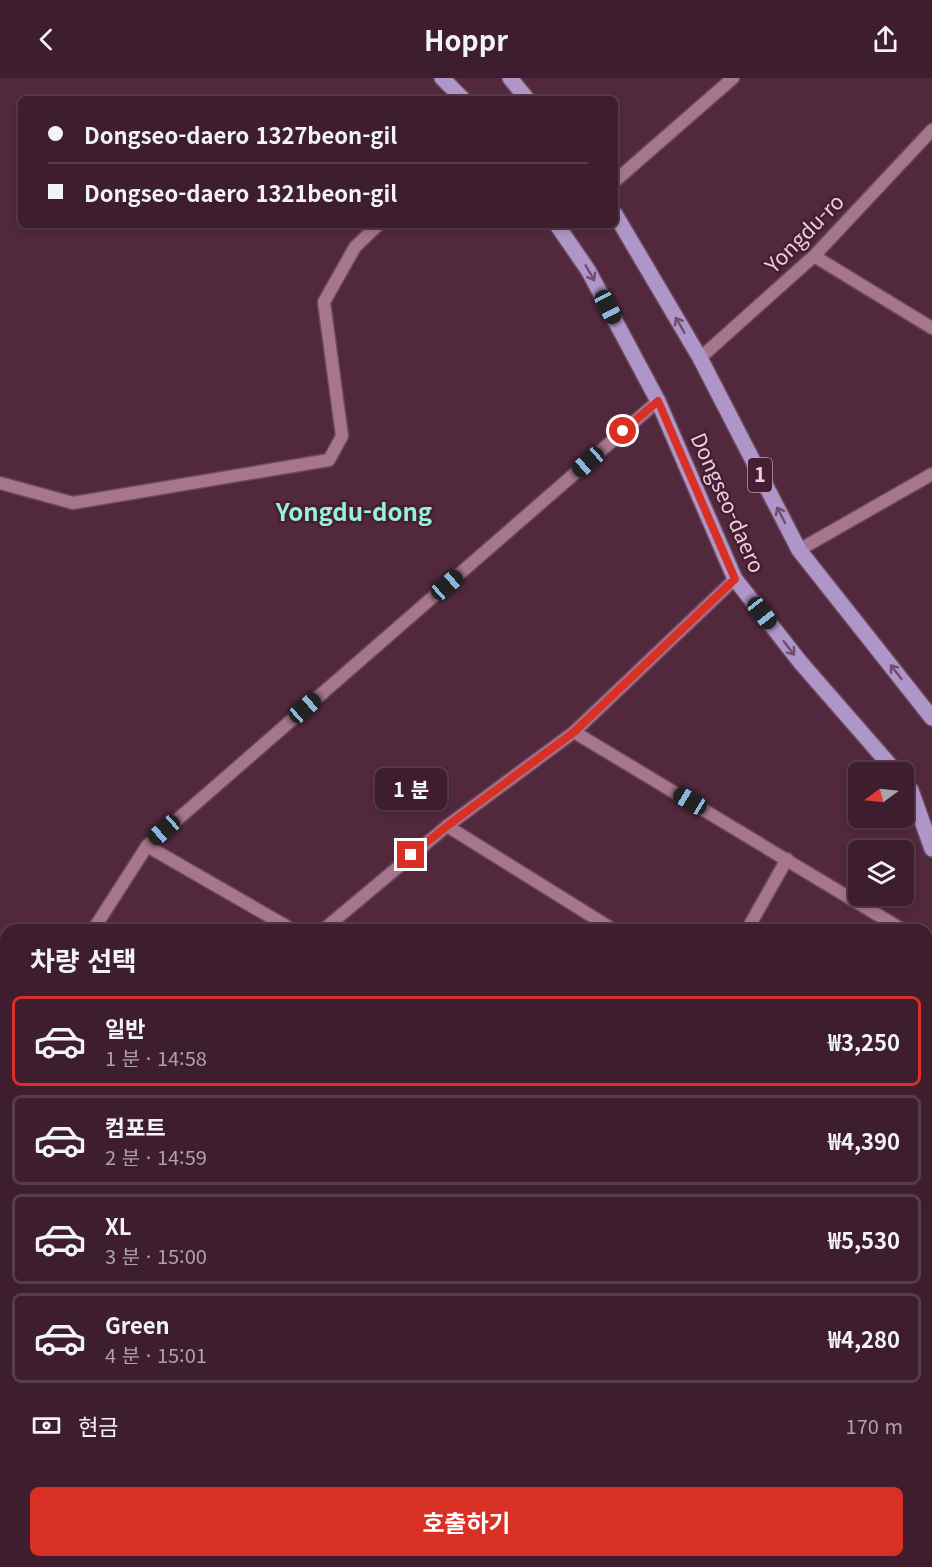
<!DOCTYPE html>
<html lang="ko">
<head>
<meta charset="utf-8">
<style>
	:root { --surface:#3e1e2e; --page:#452736; --text:#f1f3f6; --muted:#ada2aa; --line:#573c4a; --accent:#d93025 }
	body { margin:0; font-family:Georgia,"Noto Sans KR",serif; background:var(--page); color:var(--text); height:100vh; display:flex; flex-direction:column; font-size:22px; white-space:nowrap }
	* { box-sizing:border-box; margin:0 }
	p { font-size:20px; color:var(--muted) }
	.icon { flex:none; width:33px; height:33px; fill:none; stroke:currentColor; stroke-width:2; stroke-linecap:round; stroke-linejoin:round }
	.map { position:relative; flex:1; overflow:hidden }
	.panel { position:absolute; left:0px; top:846px; width:933px; height:644px; display:flex; flex-direction:column; background:var(--surface); border-radius:18px 18px 0 0; box-shadow:0 3px 9px #0003,0 0 0 2px var(--line) }
	.panel>* { flex:none }
	.top-card { position:absolute; left:18px; top:18px; width:600px; height:132px; border-radius:9px; box-shadow:0 3px 9px #0003,0 0 0 2px var(--line); display:grid; align-content:center; height:132px; padding:0 30px; background:var(--surface) }
	.needle { width:39px; rotate:255deg }
	.buttons { position:absolute; left:848px; top:684px; display:grid; gap:12px }
	.buttons a { display:grid; place-items:center; width:66px; height:66px; border-radius:9px; background:var(--surface); box-shadow:0 3px 9px #0003,0 0 0 2px var(--line); font-size:30px }
	.end { position:absolute; width:27px; height:27px; margin:-14px; border:8px solid #d93025; background:#fff; box-shadow:0 0 0 3px #fff }
	.from { border-radius:50% }
	.bubble { position:absolute; height:42px; border-radius:9px; background:var(--surface); box-shadow:0 3px 9px #0003,0 0 0 2px var(--line); font-size:20px; font-weight:700; line-height:42px; text-align:center }
	.car { position:absolute; width:18px; height:36px; margin:-18px -9px; border-radius:8px; box-shadow:0 0 4px 2px #0007; background:linear-gradient(#222 24%,#8ab4d8 0 40%,#222 0 76%,#8ab4d8 0 86%,#222 0) }
	.top-card b { display:flex; align-items:center; gap:21px; height:57px; font-size:22px }
	.top-card b+b { border-top:2px solid var(--line) }
	.top-card i { width:15px; height:15px; background:var(--text) }
	ul { padding:0; list-style:none }
	li { display:flex; align-items:center; gap:18px; height:90px; margin:0 12px 9px; padding:0 18px; border:3px solid var(--line); border-radius:9px }
	li div { flex:1 }
	li b { display:block; font-size:22px }
	li em { font-style:normal; font-weight:700 }
	li.active { border-color:var(--accent) }
	li>.icon { width:54px; height:54px; stroke-width:1.5 }
	h2 { padding:0 30px; font-size:27px; line-height:72px }
	.pay { display:flex; align-items:center; gap:15px; height:66px; padding:0 30px; font-size:22px }
	.pay p { margin-inline-start:auto }
	.cta { display:flex; gap:12px; margin-top:auto; padding:12px 30px }
	.cta a { flex:1; height:69px; border-radius:9px; background:var(--accent); color:#fff; font-size:24px; font-weight:700; line-height:69px; text-align:center }
	header { display:flex; justify-content:space-between; align-items:center; height:78px; padding:0 30px; background:var(--surface); font-size:27px; font-weight:700 }
	.map>svg:first-child { display:block }
</style>
</head>
<body>
<header><svg class="icon" aria-label="back" viewBox="0 0 24 24"><path d="M15 5l-7 7 7 7"/></svg>Hoppr<svg class="icon" aria-label="share" viewBox="0 0 24 24"><path d="M12 15V3M7 8l5-5 5 5M5 13v7h14v-7"/></svg></header>
<div class="map">
<svg width="932" height="1489" viewBox="0 0 932 1489">
	<rect width="100%" height="100%" fill="#52283d"/>
	<g fill="none" stroke-linecap="round" stroke-linejoin="round">
		<defs>
			<g id="minor">
				<path d="M615 103 733 0"/>
				<path d="M814 178 932 250"/>
				<path d="M700 280 814 178 932 52"/>
				<path d="M0 405 73 425 329 382 342 358 324 224 355 169 378 147"/>
				<path d="M799 472 932 396"/>
				<path d="M574 654 903 852"/>
				<path d="M447 748 614 852"/>
				<path d="M147 768 293 852"/>
				<path d="M93 852 147 768 658 323"/>
				<path d="M323 852 447 748 574 654 735 501"/>
				<path d="M747 852 787 781"/>
				<path d="M927 867 932 870"/>
				<path d="M0 997 6 988"/>
				<path d="M0 1353 6 1342"/>
				<path d="M0 1384 6 1388"/>
				<path d="M169 1484 178 1489"/>
				<path d="M377 1489 381 1484"/>
			</g>
			<g id="tertiary">
				<path d="M0 1216 6 1219"/>
				<path d="M469 1484 479 1489"/>
			</g>
			<g id="primary">
				<path d="M442 0 463 21"/>
				<path d="M510 0 527 21"/>
				<path d="M615 136 700 280 799 472 932 640"/>
				<path d="M557 147 588 192 658 323 735 501 801 585 896 694"/>
				<path d="M911 712 932 771"/>
				<path d="M932 892 930 903 932 921"/>
				<path d="M927 980 932 972"/>
				<path d="M927 1060 932 1051"/>
				<path d="M631 1489 634 1484"/>
				<path d="M679 1489 683 1484"/>
			</g>
		</defs>
		<use href="#minor" stroke="#6c485b" stroke-width="15"/>
		<use href="#tertiary" stroke="#6c485b" stroke-width="15"/>
		<use href="#primary" stroke="#6c485b" stroke-width="18"/>
		<use href="#minor" stroke="#a7758c" stroke-width="12"/>
		<use href="#tertiary" stroke="#a7758c" stroke-width="12"/>
		<use href="#primary" stroke="#af96c9" stroke-width="15"/>
	</g>
	<defs><path id="oneway-shaft" d="M-6 0H5M1.5-3L5.5 0L1.5 3" fill="none" stroke-width="1.6" stroke-linecap="round" stroke-linejoin="round" transform="scale(1.5)"/></defs>
	<g stroke="#714d6f">
		<use href="#oneway-shaft" transform="translate(590 195) rotate(60)"/>
		<use href="#oneway-shaft" transform="translate(680 247) rotate(-120)"/>
		<use href="#oneway-shaft" transform="translate(781 437) rotate(-117)"/>
		<use href="#oneway-shaft" transform="translate(789 570) rotate(52)"/>
		<use href="#oneway-shaft" transform="translate(896 594) rotate(-128)"/>
	</g>
	<g fill="none" stroke-linecap="round" stroke-linejoin="round">
		<path stroke="#d93025" stroke-width="8" d="M411 777 447 748 574 654 735 501 658 323 623 353"/>
	</g>
	<g text-anchor="middle" stroke-width="5" stroke-linejoin="round" paint-order="stroke">
		<rect fill="#471d33" stroke="#ba9aa9" stroke-width="1.5" x="748" y="380" width="24" height="34" rx="4.5"/>
		<g font-size="20" font-weight="bold" fill="#ebcfdb">
			<text x="760" y="404">1</text>
		</g>
		<g font-size="21" fill="#ebcfdb" stroke="#471d33">
			<text transform="translate(805 156) rotate(-45)" y="7">Yongdu-ro</text>
			<text transform="translate(727 425) rotate(66)" y="7">Dongseo-daero</text>
		</g>
		<g font-size="24" font-weight="bold" fill="#96f3d3" stroke="#471d33">
			<text x="354" y="443">Yongdu-dong</text>
		</g>
	</g>
</svg>
<div class="buttons">
<a><svg class="needle" viewBox="-14 -14 28 28"><path d="M0-13l5 13h-10z" fill="#e53935"/><path d="M0 13l5-13h-10z" fill="#ada2aa"/></svg></a>
<a><svg class="icon" aria-label="layers" viewBox="0 0 24 24"><path d="M12 4l9 5-9 5-9-5zM3 14l9 5 9-5"/></svg></a>
</div>
<i class="end from" style="left:623px;top:353px"></i>
<i class="end" style="left:411px;top:777px"></i>
<div class="bubble" style="left:375px;top:690px;width:72px">1 분</div>
<i class="car" style="left:608px;top:229px;rotate:152deg"></i>
<i class="car" style="left:588px;top:384px;rotate:229deg"></i>
<i class="car" style="left:447px;top:507px;rotate:49deg"></i>
<i class="car" style="left:762px;top:535px;rotate:142deg"></i>
<i class="car" style="left:305px;top:630px;rotate:49deg"></i>
<i class="car" style="left:690px;top:723px;rotate:301deg"></i>
<i class="car" style="left:164px;top:752px;rotate:229deg"></i>
<div class="top-card">
<b><i class="from"></i>Dongseo-daero 1327beon-gil</b>
<b><i></i>Dongseo-daero 1321beon-gil</b>
</div>
<section class="panel">
<h2>차량 선택</h2>
<ul>
<li class="active"><svg class="icon" aria-label="car" viewBox="0 0 24 24"><path d="M5 17H2v-5l4-1 3-4h7l3 4 3 1v5h-3M9 17h6M6 11h13"/><circle cx="7" cy="17" r="2"/><circle cx="17" cy="17" r="2"/></svg><div><b>일반</b><p>1 분 · 14:58</p></div><em>₩3,250</em></li>
<li><svg class="icon" aria-label="car" viewBox="0 0 24 24"><path d="M5 17H2v-5l4-1 3-4h7l3 4 3 1v5h-3M9 17h6M6 11h13"/><circle cx="7" cy="17" r="2"/><circle cx="17" cy="17" r="2"/></svg><div><b>컴포트</b><p>2 분 · 14:59</p></div><em>₩4,390</em></li>
<li><svg class="icon" aria-label="car" viewBox="0 0 24 24"><path d="M5 17H2v-5l4-1 3-4h7l3 4 3 1v5h-3M9 17h6M6 11h13"/><circle cx="7" cy="17" r="2"/><circle cx="17" cy="17" r="2"/></svg><div><b>XL</b><p>3 분 · 15:00</p></div><em>₩5,530</em></li>
<li><svg class="icon" aria-label="car" viewBox="0 0 24 24"><path d="M5 17H2v-5l4-1 3-4h7l3 4 3 1v5h-3M9 17h6M6 11h13"/><circle cx="7" cy="17" r="2"/><circle cx="17" cy="17" r="2"/></svg><div><b>Green</b><p>4 분 · 15:01</p></div><em>₩4,280</em></li>
</ul>
<div class="pay"><svg class="icon" aria-label="cash" viewBox="0 0 24 24"><path d="M3 7h18v10H3z"/><circle cx="12" cy="12" r="2"/></svg>현금<p>170 m</p></div>
<div class="cta"><a>호출하기</a></div>
</section>
</div>
</body>
</html>
